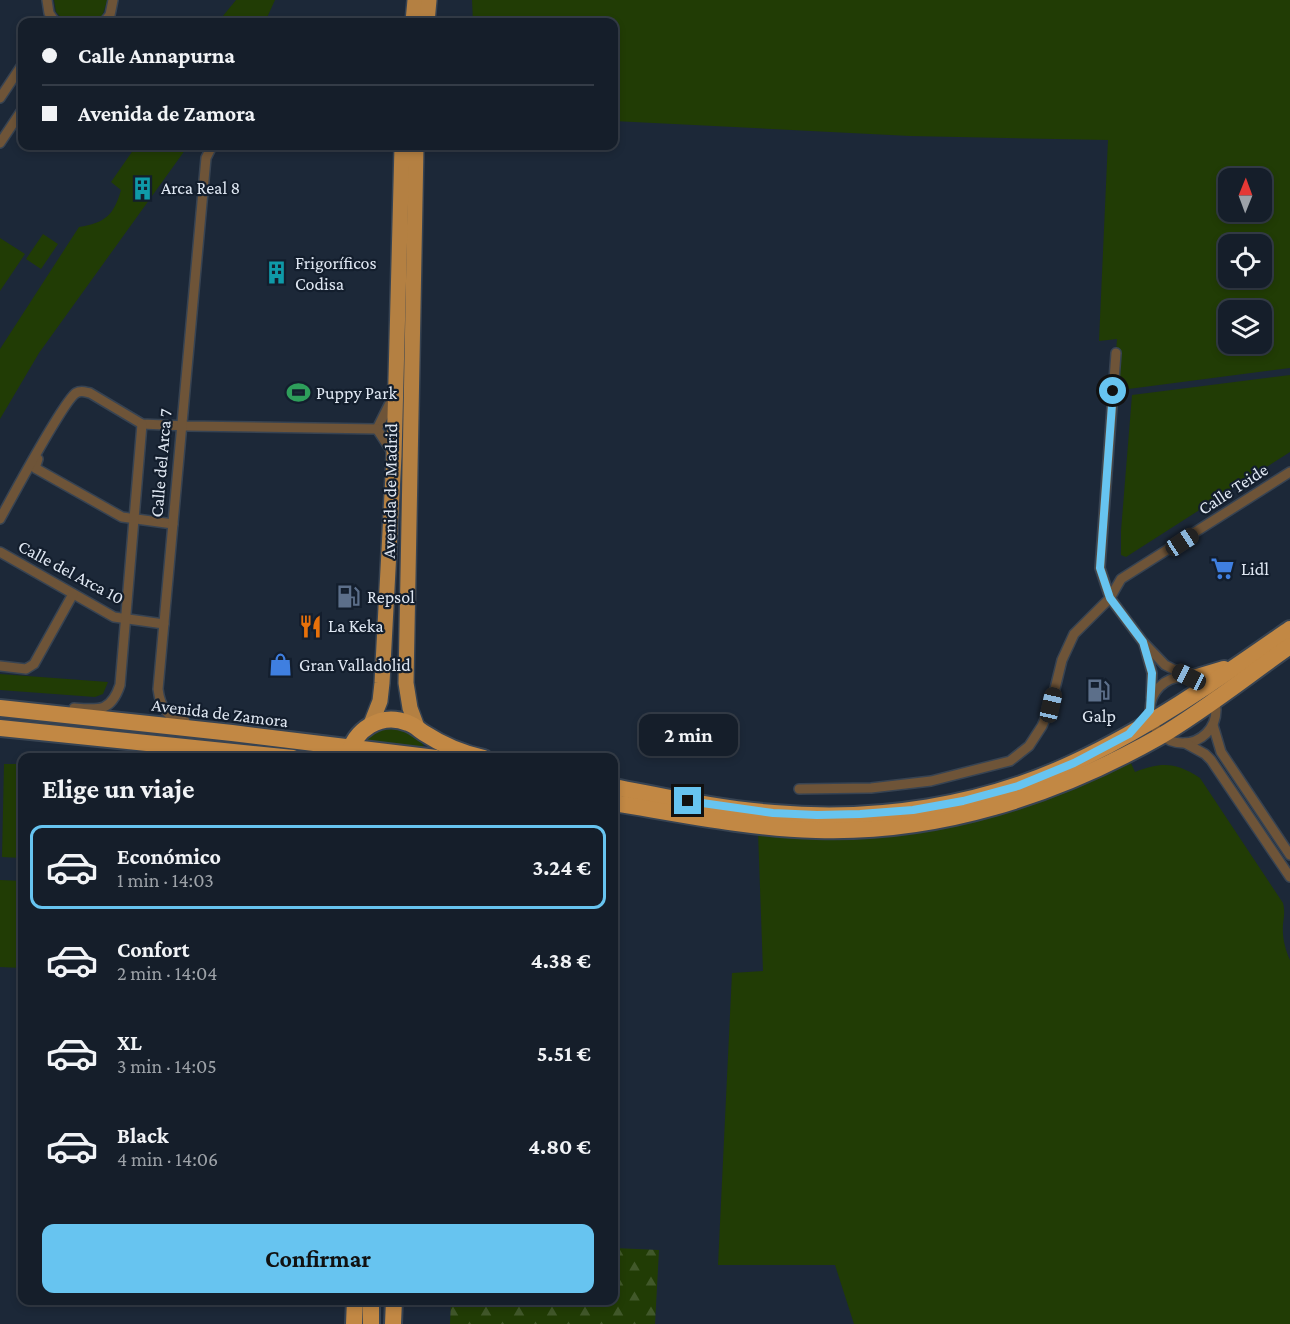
<!DOCTYPE html>
<html lang="es">
<head>
<meta charset="utf-8">
<style>
	:root { --surface:#151e2a; --page:#222b36; --text:#f1f3f6; --muted:#9da2a8; --line:#343c47; --accent:#67c4f0 }
	body { margin:0; font-family:"Crimson Pro",serif; background:var(--page); color:var(--text); height:100vh; display:flex; flex-direction:column; font-size:22px; white-space:nowrap }
	* { box-sizing:border-box; margin:0 }
	p { font-size:20px; color:var(--muted) }
	.icon { flex:none; width:33px; height:33px; fill:none; stroke:currentColor; stroke-width:2; stroke-linecap:round; stroke-linejoin:round }
	.map { position:relative; flex:1; overflow:hidden }
	.sheet { position:absolute; left:18px; top:753px; width:600px; height:552px; display:flex; flex-direction:column; background:var(--surface); border-radius:12px; box-shadow:0 3px 9px #0003,0 0 0 2px var(--line) }
	.sheet>* { flex:none }
	.guide { position:absolute; left:18px; top:18px; width:600px; height:132px; border-radius:12px; box-shadow:0 3px 9px #0003,0 0 0 2px var(--line); display:grid; align-content:center; height:132px; padding:0 24px; background:var(--surface) }
	.needle { width:39px; rotate:1deg }
	.tools { position:absolute; left:1218px; top:168px; display:grid; gap:12px }
	.tools a { display:grid; place-items:center; width:54px; height:54px; border-radius:12px; background:var(--surface); box-shadow:0 3px 9px #0003,0 0 0 2px var(--line); font-size:30px }
	.end { position:absolute; width:27px; height:27px; margin:-14px; border:8px solid #67c4f0; background:#111; box-shadow:0 0 0 3px #111 }
	.from { border-radius:50% }
	.bubble { position:absolute; height:42px; border-radius:12px; background:var(--surface); box-shadow:0 3px 9px #0003,0 0 0 2px var(--line); font-size:20px; font-weight:700; line-height:42px; text-align:center }
	.car { position:absolute; width:18px; height:36px; margin:-18px -9px; border-radius:8px; box-shadow:0 0 4px 2px #0007; background:linear-gradient(#222 24%,#8ab4d8 0 40%,#222 0 76%,#8ab4d8 0 86%,#222 0) }
	.guide b { display:flex; align-items:center; gap:21px; height:57px; font-size:22px }
	.guide b+b { border-top:2px solid var(--line) }
	.guide i { width:15px; height:15px; background:var(--text) }
	ul { padding:0; list-style:none }
	li { display:flex; align-items:center; gap:18px; height:84px; margin:0 12px 9px; padding:0 12px; border:3px solid transparent; border-radius:12px }
	li div { flex:1 }
	li b { display:block; font-size:22px }
	li em { font-style:normal; font-weight:700 }
	li.current { border-color:var(--accent) }
	li>.icon { width:54px; height:54px; stroke-width:1.5 }
	h2 { padding:0 24px; font-size:27px; line-height:72px }
	.primary-button { display:flex; gap:12px; margin-top:auto; padding:12px 24px }
	.primary-button a { flex:1; height:69px; border-radius:12px; background:var(--accent); color:#111; font-size:24px; font-weight:700; line-height:69px; text-align:center }
	.map>svg:first-child { display:block }
</style>
</head>
<body>
<div class="map">
<svg width="1290" height="1324" viewBox="0 0 1290 1324">
	<defs>
		<pattern id="forest-firs" width="22" height="20" patternUnits="userSpaceOnUse" patternTransform="scale(1.5)"><rect width="22" height="20" fill="#213c05"/><path d="M5 1l3.5 6h-7zM16 11l3.5 6h-7z" fill="#41582a"/></pattern>
	</defs>
	<rect width="100%" height="100%" fill="#1c2838"/>
	<g fill="#213c05" fill-rule="evenodd">
		<path d="M54 0H107V1L102 17 96 22H65L56 12Z"/>
		<path d="M236 0H275L265 22H218Z"/>
		<path d="M472 0H1290V368L1113 391 1117 339 1099 341 1108 140 910 136 614 121V22H473ZM1228 178H1262V212H1228ZM1228 244H1262V278H1228ZM1228 310H1262V344H1228Z"/>
		<path d="M136 146H188L39 353 0 419V349L79 227C105 223 114 215 121 190L111 182Z"/>
		<path d="M43 234 58 244 41 269 26 259Z"/>
		<path d="M0 238 25 254 0 291Z"/>
		<path d="M1290 375V452L1126 557 1121 555V531L1132 395Z"/>
		<path d="M0 674 108 682 103 694 95 697 0 690Z"/>
		<path d="M385 726C407 729 418 731 427 753L362 744 365 738Z"/>
		<path d="M1130 761 1135 772C1162 762 1175 762 1200 778L1283 903C1285 911 1284 916 1283 924 1282 937 1285 949 1290 960V1324H854L835 1265H718L732 973 763 971 758 832Z"/>
		<path d="M4 764H22V858L2 857Z"/>
		<path d="M0 880 22 881V968L0 967Z"/>
	</g>
	<path fill="url(#forest-firs)" d="M614 1248 659 1250 655 1324H450L451 1301 614 1300Z"/>
	<g fill="none" stroke-linecap="round" stroke-linejoin="round">
		<defs>
			<g id="minor">
				<path d="M47 0 49 13 55 22"/>
				<path d="M104 22 110 15 113 0"/>
				<path d="M0 98 22 65"/>
				<path d="M0 143 22 110"/>
				<path d="M1116 353 1100 568 1110 598 1143 642 1165 665 1189 677"/>
				<path d="M377 429 393 397"/>
				<path d="M377 429 394 455"/>
				<path d="M38 459 35 468 122 517 173 524"/>
				<path d="M0 519C11 499 64 400 76 393 81 390 85 392 90 393L142 424 187 426 377 429"/>
				<path d="M0 552 114 617 164 624"/>
				<path d="M1144 644 1152 673 1151 698"/>
				<path d="M0 666 26 669 34 664 73 594"/>
				<circle cx="1183" cy="710" r="33"/>
				<path d="M74 708C99 710 111 712 120 685L142 424"/>
				<path d="M185 721C167 719 160 706 158 689L206 158 212 146"/>
				<path d="M1213 725 1221 752 1290 855"/>
				<path d="M1185 743 1205 754 1211 760 1290 877"/>
				<path d="M799 789 871 788 931 781 1010 761 1029 746 1042 726 1051 705 1062 660 1074 634 1110 598 1121 579 1290 472"/>
			</g>
			<g id="primary">
				<path d="M413 22 415 0"/>
				<path d="M427 22 429 0"/>
				<path d="M416 146 406 683 410 708 417 727"/>
				<path d="M371 724 380 701 382 683 394 456 402 146"/>
			</g>
			<g id="trunk">
				<path d="M1194 678 1224 669"/>
				<path d="M0 708 232 733 436 758"/>
				<path d="M0 728 293 758"/>
				<path d="M348 757C354 729 381 712 408 723 414 725 418 729 424 733 441 744 464 754 484 758"/>
				<path d="M614 787C667 797 721 809 774 813 876 822 982 806 1075 762 1152 726 1221 677 1290 629"/>
				<path d="M614 803C681 814 748 828 816 830 937 834 1055 796 1159 737 1205 710 1247 676 1290 646"/>
				<path d="M354 1324 355 1300"/>
				<path d="M371 1324V1300"/>
				<path d="M393 1324 394 1300"/>
			</g>
		</defs>
		<use href="#minor" stroke="#374352" stroke-width="12"/>
		<use href="#primary" stroke="#374352" stroke-width="18"/>
		<use href="#trunk" stroke="#374352" stroke-width="20"/>
		<use href="#minor" stroke="#6e5438" stroke-width="9"/>
		<use href="#primary" stroke="#b48042" stroke-width="15"/>
		<use href="#trunk" stroke="#c28844" stroke-width="16"/>
	</g>
	<g fill="none" stroke-linecap="round" stroke-linejoin="round">
		<path stroke="#67c4f0" stroke-width="8" d="M688 801 773 813 817 815 860 814 913 810 963 801 1018 786 1074 763 1129 734 1150 710 1152 673 1143 642 1110 598 1100 568 1113 391"/>
	</g>
	<defs>
		<symbol id="building-bare" viewBox="-9 -9 18 18"><path d="M-4-6H4V6H1V3H-1V6H-4ZM-2.5-4.3h1.7v1.8h-1.7ZM.8-4.3h1.7v1.8H.8ZM-2.5-1h1.7V.8h-1.7ZM.8-1h1.7V.8H.8Z" fill="#0f9aa8" stroke="#131e2d" stroke-width="2.5" paint-order="stroke"/></symbol>
		<symbol id="stadium-bare" viewBox="-9 -9 18 18"><path d="M0-5a6.5 5 0 1 0 0 10a6.5 5 0 1 0 0-10ZM-3.5-1.8h7v3.6h-7Z" fill="#2e9e5b" stroke="#131e2d" stroke-width="2.5" paint-order="stroke"/></symbol>
		<symbol id="supermarket-bare" viewBox="-9 -9 18 18"><path d="M-6-5.5h2.5l.6 2H6L4.5 2H-2.5L-4.4-4H-6ZM-1.5 3.2a1.3 1.3 0 1 0 .1 0ZM3 3.2a1.3 1.3 0 1 0 .1 0Z" fill="#3f7fe0" stroke="#131e2d" stroke-width="2.5" paint-order="stroke"/></symbol>
		<symbol id="fuel-bare" viewBox="-9 -9 18 18"><path d="M-5.5-6h7V0h2V4h1.3V-2.5L3-4.5l.8-.8L6-3V5H2.5V1h-1V6h-7ZM-4.2-4.7v3.2H.2V-4.7Z" fill="#5c6f8a" stroke="#131e2d" stroke-width="2.5" paint-order="stroke"/></symbol>
		<symbol id="restaurant-bare" viewBox="-9 -9 18 18"><path d="M-5-6h1v4h1v-4h1v4h1v-4h1v5L-1.5 .5V6h-2V.5L-5-1ZM5-6V6H3V1.5H1.5Q1.5-4 5-6Z" fill="#e8710a" stroke="#131e2d" stroke-width="2.5" paint-order="stroke"/></symbol>
		<symbol id="shop-bare" viewBox="-9 -9 18 18"><path d="M-5-2.5h2.3a2.7 3.5 0 0 1 5.4 0H5L5.5 6h-11ZM-1.5-2.5h3a1.5 2.3 0 0 0-3 0Z" fill="#3f7fe0" stroke="#131e2d" stroke-width="2.5" paint-order="stroke"/></symbol>
	</defs>
	<g fill-rule="evenodd">
		<use href="#building-bare" x="126" y="172" width="33" height="33"/>
		<use href="#building-bare" x="260" y="256" width="33" height="33"/>
		<use href="#stadium-bare" x="282" y="376" width="33" height="33"/>
		<use href="#supermarket-bare" x="1206" y="552" width="33" height="33"/>
		<use href="#fuel-bare" x="332" y="580" width="33" height="33"/>
		<use href="#restaurant-bare" x="294" y="610" width="33" height="33"/>
		<use href="#shop-bare" x="264" y="648" width="33" height="33"/>
		<use href="#fuel-bare" x="1082" y="674" width="33" height="33"/>
	</g>
	<g text-anchor="middle" stroke-width="4.5" stroke-linejoin="round" paint-order="stroke">
		<g font-size="18" fill="#dfe7f2" stroke="#131e2d" text-anchor="start">
			<text x="161" y="194">Arca Real 8</text>
			<text x="295" y="269">Frigoríficos<tspan x="295" dy="21">Codisa</tspan></text>
			<text x="316" y="399">Puppy Park</text>
			<text x="1241" y="575">Lidl</text>
			<text x="367" y="603">Repsol</text>
			<text x="328" y="632">La Keka</text>
			<text x="299" y="671">Gran Valladolid</text>
			<text x="1099" y="722" text-anchor="middle">Galp</text>
		</g>
		<g font-size="18" fill="#dfe7f2" stroke="#131e2d">
			<text transform="translate(161 463) rotate(-85)" y="6">Calle del Arca 7</text>
			<text transform="translate(1233 489) rotate(-33)" y="6">Calle Teide</text>
			<text transform="translate(390 491) rotate(-89)" y="6">Avenida de Madrid</text>
			<text transform="translate(71 572) rotate(28)" y="6">Calle del Arca 10</text>
			<text transform="translate(220 713) rotate(7)" y="6">Avenida de Zamora</text>
		</g>
	</g>
</svg>
<div class="tools">
<a><svg class="needle" viewBox="-14 -14 28 28"><path d="M0-13l5 13h-10z" fill="#e53935"/><path d="M0 13l5-13h-10z" fill="#9da2a8"/></svg></a>
<a><svg class="icon" aria-label="locate" viewBox="0 0 24 24"><circle cx="12" cy="12" r="6"/><path d="M12 2v4M12 18v4M2 12h4M18 12h4"/></svg></a>
<a><svg class="icon" aria-label="layers" viewBox="0 0 24 24"><path d="M12 4l9 5-9 5-9-5zM3 14l9 5 9-5"/></svg></a>
</div>
<i class="end from" style="left:1113px;top:391px"></i>
<i class="end" style="left:688px;top:801px"></i>
<div class="bubble" style="left:639px;top:714px;width:99px">2 min</div>
<i class="car" style="left:1182px;top:542px;rotate:57deg"></i>
<i class="car" style="left:1189px;top:677px;rotate:297deg"></i>
<i class="car" style="left:1051px;top:705px;rotate:13deg"></i>
<div class="guide">
<b><i class="from"></i>Calle Annapurna</b>
<b><i></i>Avenida de Zamora</b>
</div>
<section class="sheet">
<h2>Elige un viaje</h2>
<ul>
<li class="current"><svg class="icon" aria-label="car" viewBox="0 0 24 24"><path d="M5 17H2v-5l4-1 3-4h7l3 4 3 1v5h-3M9 17h6M6 11h13"/><circle cx="7" cy="17" r="2"/><circle cx="17" cy="17" r="2"/></svg><div><b>Económico</b><p>1 min · 14:03</p></div><em>3.24 €</em></li>
<li><svg class="icon" aria-label="car" viewBox="0 0 24 24"><path d="M5 17H2v-5l4-1 3-4h7l3 4 3 1v5h-3M9 17h6M6 11h13"/><circle cx="7" cy="17" r="2"/><circle cx="17" cy="17" r="2"/></svg><div><b>Confort</b><p>2 min · 14:04</p></div><em>4.38 €</em></li>
<li><svg class="icon" aria-label="car" viewBox="0 0 24 24"><path d="M5 17H2v-5l4-1 3-4h7l3 4 3 1v5h-3M9 17h6M6 11h13"/><circle cx="7" cy="17" r="2"/><circle cx="17" cy="17" r="2"/></svg><div><b>XL</b><p>3 min · 14:05</p></div><em>5.51 €</em></li>
<li><svg class="icon" aria-label="car" viewBox="0 0 24 24"><path d="M5 17H2v-5l4-1 3-4h7l3 4 3 1v5h-3M9 17h6M6 11h13"/><circle cx="7" cy="17" r="2"/><circle cx="17" cy="17" r="2"/></svg><div><b>Black</b><p>4 min · 14:06</p></div><em>4.80 €</em></li>
</ul>
<div class="primary-button"><a>Confirmar</a></div>
</section>
</div>
</body>
</html>
